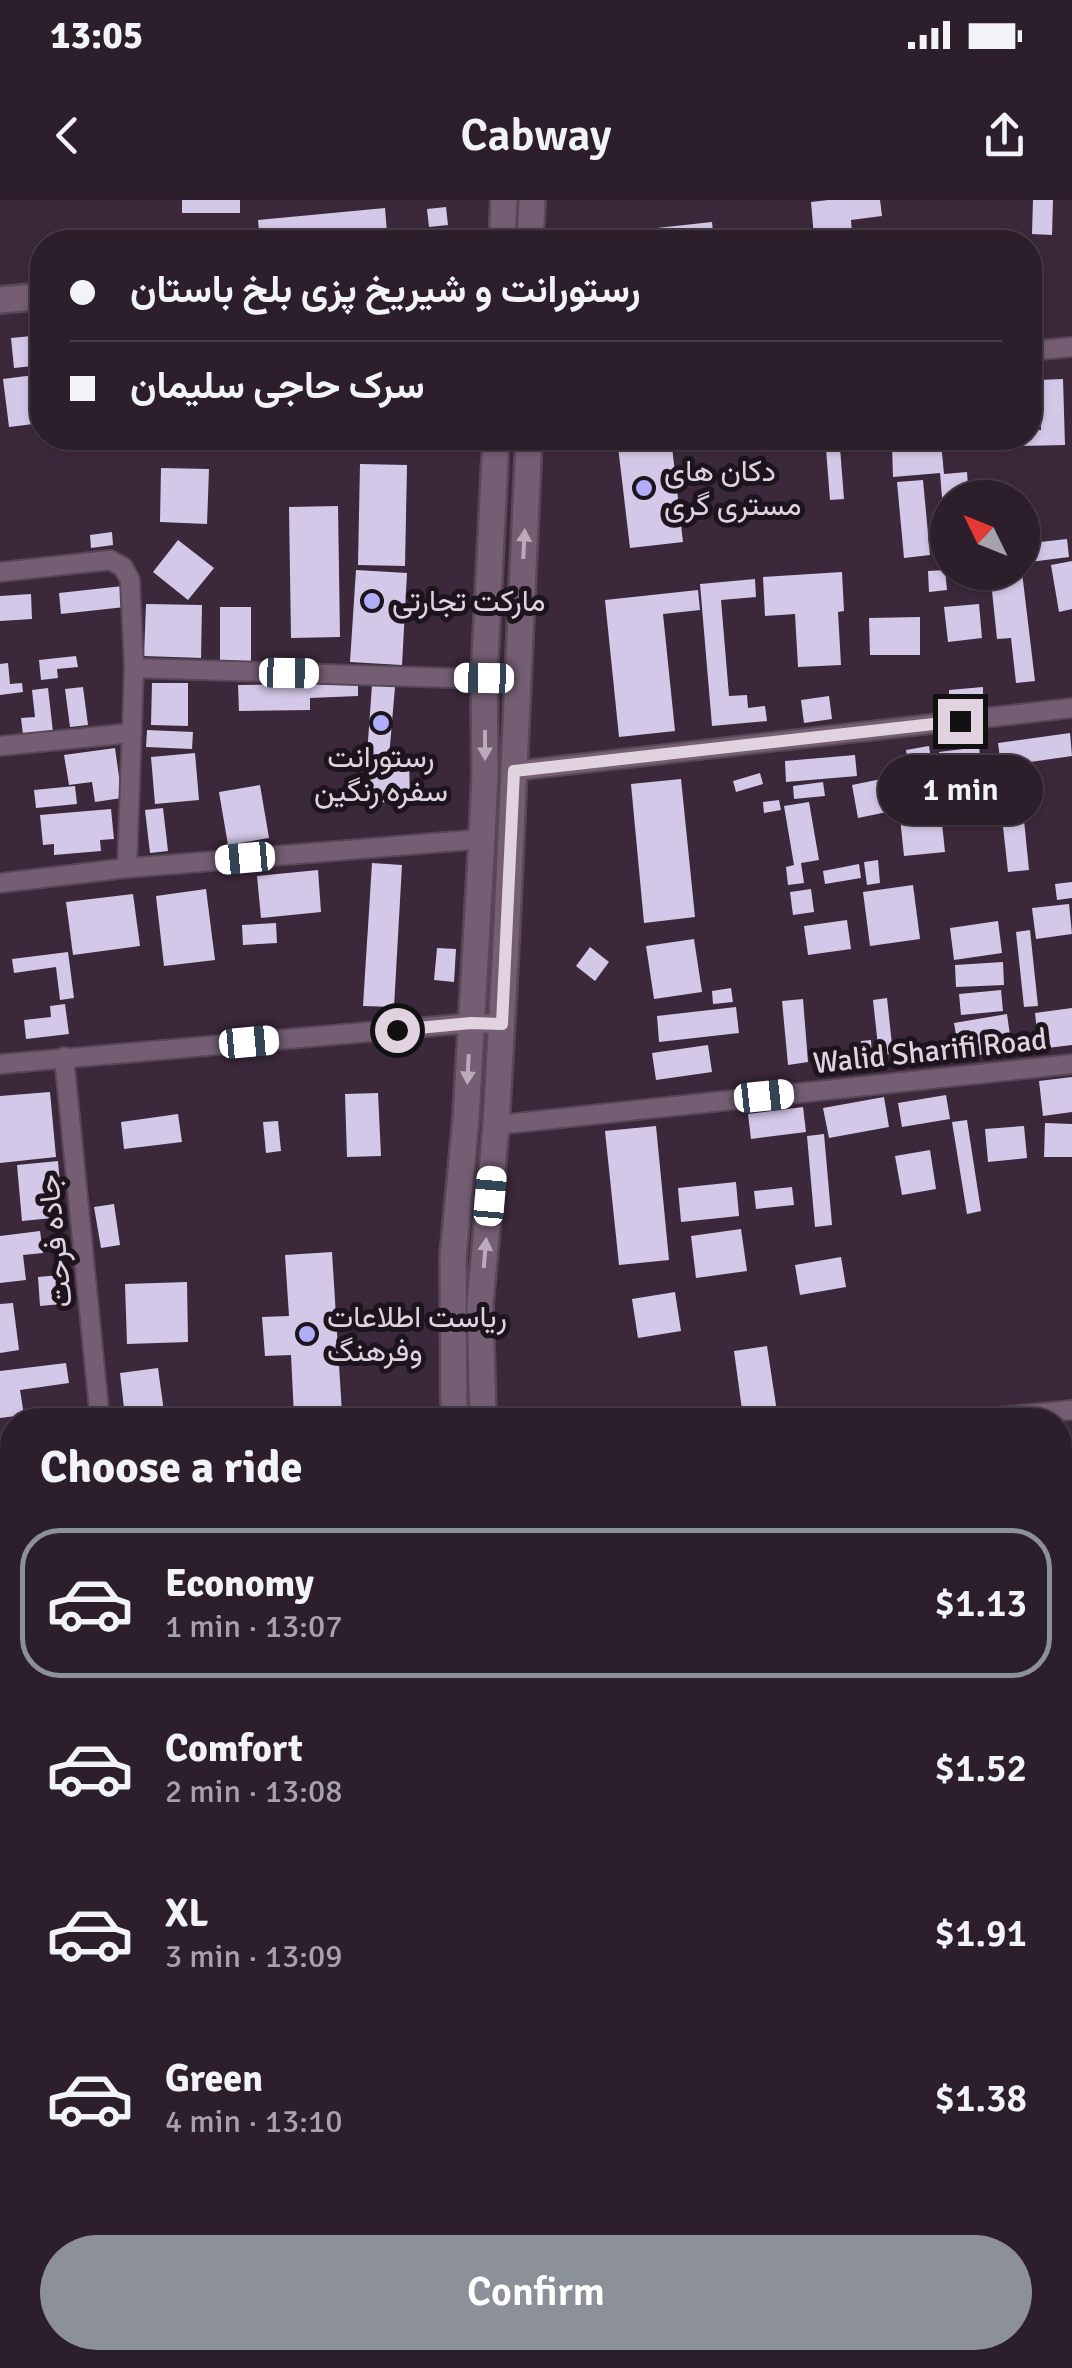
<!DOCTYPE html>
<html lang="en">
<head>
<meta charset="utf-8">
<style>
	:root { --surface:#2d1e2c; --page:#352734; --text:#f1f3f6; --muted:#a7a2a9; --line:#483c48; --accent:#8c9099 }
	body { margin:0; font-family:Signika,Vazirmatn,sans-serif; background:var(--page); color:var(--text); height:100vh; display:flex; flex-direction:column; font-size:38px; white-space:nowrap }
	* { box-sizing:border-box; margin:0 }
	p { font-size:32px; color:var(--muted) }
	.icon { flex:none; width:55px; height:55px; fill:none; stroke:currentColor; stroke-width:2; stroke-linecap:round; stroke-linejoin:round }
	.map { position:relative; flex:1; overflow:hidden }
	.details { position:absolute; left:0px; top:1208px; width:1072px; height:962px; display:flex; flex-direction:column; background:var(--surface); border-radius:40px 40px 0 0; box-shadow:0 2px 8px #0004,0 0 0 2px var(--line) }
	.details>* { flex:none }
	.hud { position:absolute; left:30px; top:30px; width:1012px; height:220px; border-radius:40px; box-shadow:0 2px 8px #0004,0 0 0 2px var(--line); display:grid; align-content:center; height:220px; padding:0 40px; background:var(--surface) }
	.needle { width:65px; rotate:313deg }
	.controls { position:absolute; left:930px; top:280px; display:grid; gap:20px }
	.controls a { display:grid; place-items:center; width:110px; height:110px; border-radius:50%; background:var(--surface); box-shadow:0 2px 8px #0004,0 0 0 2px var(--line); font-size:50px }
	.end { position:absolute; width:45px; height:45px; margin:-22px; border:12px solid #e0d3df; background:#111; box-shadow:0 0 0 5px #111 }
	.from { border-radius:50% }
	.bubble { position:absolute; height:70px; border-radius:35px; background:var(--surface); box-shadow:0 2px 8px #0004,0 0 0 2px var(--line); font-size:32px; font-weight:600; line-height:70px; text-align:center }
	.car { position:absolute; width:30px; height:60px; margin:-30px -15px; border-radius:12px; box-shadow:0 0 8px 2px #0007; background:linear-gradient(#fff 24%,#345 0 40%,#fff 0 76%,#345 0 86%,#fff 0) }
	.hud b { display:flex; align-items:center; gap:35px; height:95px; font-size:38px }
	.hud b+b { border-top:2px solid var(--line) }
	.hud i { width:25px; height:25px; background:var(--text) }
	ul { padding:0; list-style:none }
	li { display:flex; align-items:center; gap:30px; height:150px; margin:0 20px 15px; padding:0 20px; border:5px solid transparent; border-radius:40px }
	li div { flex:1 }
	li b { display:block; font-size:38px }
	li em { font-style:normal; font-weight:600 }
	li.active { border-color:var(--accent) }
	li>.icon { width:90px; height:90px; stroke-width:1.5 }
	h2 { padding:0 40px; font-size:45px; line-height:120px }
	.primary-button { display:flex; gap:20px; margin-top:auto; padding:20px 40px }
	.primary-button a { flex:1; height:115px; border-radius:60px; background:var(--accent); color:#fff; font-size:40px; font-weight:600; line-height:115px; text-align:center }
	.status { display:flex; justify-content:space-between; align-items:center; height:70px; padding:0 50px; background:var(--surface); direction:ltr }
	.status svg { height:28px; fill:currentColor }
	header { display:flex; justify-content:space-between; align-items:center; height:130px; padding:0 40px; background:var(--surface); font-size:45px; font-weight:600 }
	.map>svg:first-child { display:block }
</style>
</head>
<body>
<div class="status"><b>13:05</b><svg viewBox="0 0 49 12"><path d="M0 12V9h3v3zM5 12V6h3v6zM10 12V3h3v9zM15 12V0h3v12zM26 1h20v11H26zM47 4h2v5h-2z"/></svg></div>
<header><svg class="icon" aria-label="back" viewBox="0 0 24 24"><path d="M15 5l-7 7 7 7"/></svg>Cabway<svg class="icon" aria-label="share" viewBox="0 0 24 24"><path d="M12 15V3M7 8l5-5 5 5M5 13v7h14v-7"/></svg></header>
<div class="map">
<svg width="1072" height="2168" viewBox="0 0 1072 2168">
	<rect width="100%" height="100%" fill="#3c283b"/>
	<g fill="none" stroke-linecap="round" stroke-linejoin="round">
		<g stroke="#256874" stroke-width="40">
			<path d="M0 2081 12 2077"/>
			<path d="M261 2158 263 2168"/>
		</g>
	</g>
	<g fill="#d3c8e7">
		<rect x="182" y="0" width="58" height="13"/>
		<path d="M828 0H880L882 16 851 20 852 33 814 37 811 2Z"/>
		<path d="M1033 0H1053L1052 35 1032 34Z"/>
		<path d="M446 7 448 25 429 27 427 9Z"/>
		<path d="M385 8 387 33 290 42H260L258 20Z"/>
		<path d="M712 22 714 42H659L657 28Z"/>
		<rect x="1000" y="36" width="27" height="6"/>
		<path d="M42 135V165L14 168 11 138Z"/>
		<path d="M42 174V223L9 227 3 179Z"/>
		<path d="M1063 179 1065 245 1020 246V238H1030V230H1041L1039 180Z"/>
		<path d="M617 238H671L683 342 630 348Z"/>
		<path d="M941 242 944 274 967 272 969 298H948V334H945L940 273 893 277 892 246Z"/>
		<path d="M840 248 844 299 830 300 826 249Z"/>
		<path d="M360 264 407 265 405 366 358 365Z"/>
		<path d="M161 268 209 269 207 324 160 322Z"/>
		<path d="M923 280 930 355 904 358 897 282Z"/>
		<path d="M338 306 340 437 291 438 289 307Z"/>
		<path d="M112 332 113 345 91 348 90 335Z"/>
		<path d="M1067 339 1069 357 1022 363V344Z"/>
		<path d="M178 340 214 368 188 400 153 372Z"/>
		<path d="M1072 361V409L1059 412 1051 365Z"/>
		<path d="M356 370 407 373 402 465 350 462Z"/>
		<path d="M945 370 947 390 929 392 928 371Z"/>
		<path d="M842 372 844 411 838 412 841 465 798 467 795 414 765 416 763 377Z"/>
		<path d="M984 372H1022L1035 481 1016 483 1011 438 997 439 992 391H986Z"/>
		<path d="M755 379 756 397 721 400 729 496 747 495 748 508 765 506 767 521 712 526 700 384Z"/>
		<path d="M123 386 125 407 61 414 59 393Z"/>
		<path d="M698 390 700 410 663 414 675 531 619 537 605 400Z"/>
		<path d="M31 394 32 419 0 421V396Z"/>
		<path d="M146 404 202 405 201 458 144 456Z"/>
		<path d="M979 404 982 438 948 442 944 407Z"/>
		<path d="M220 407H251V462L220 461Z"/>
		<path d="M920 417V455H870L869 418Z"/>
		<path d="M76 456 78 467 57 469 58 478 41 480 39 460Z"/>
		<path d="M8 463 10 484 22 483 23 492 0 495V464Z"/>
		<path d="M152 483H188V526L151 525Z"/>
		<path d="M358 483V496L310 498V510L239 511 238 485Z"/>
		<path d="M372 485 395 487 389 557 367 555Z"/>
		<path d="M83 487 88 525 70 527 65 489Z"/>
		<path d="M983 487V499L949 502V490Z"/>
		<path d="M48 488 53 532 23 535 21 518 35 517 32 490Z"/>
		<path d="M829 496 832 519 804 523 801 500Z"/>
		<path d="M147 530 193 532 192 549 146 547Z"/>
		<path d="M1070 533 1072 556 1001 566 998 543Z"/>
		<path d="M929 546 931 559 908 563 906 550Z"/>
		<path d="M979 547 987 610 947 615 939 552Z"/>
		<path d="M115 548 122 598 95 602 92 582 69 585 64 555Z"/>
		<path d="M195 553 199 600 155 604 151 557Z"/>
		<path d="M855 555 857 576 786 582 785 561Z"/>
		<path d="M409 560 410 601 369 603 367 562Z"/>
		<path d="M929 563 932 580 913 583 911 566Z"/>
		<path d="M1019 570 1029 670 1008 672 997 572Z"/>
		<path d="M760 573 763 584 736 592 733 581Z"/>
		<path d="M886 578 892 611 858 618 852 585Z"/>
		<path d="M681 579 695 717 644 723 631 584Z"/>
		<path d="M823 582 825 596 794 599 793 586Z"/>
		<path d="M260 585 269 638 228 645 219 592Z"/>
		<path d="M938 585 945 652 904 656 897 589Z"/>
		<path d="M75 586 77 604 36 608 34 590Z"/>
		<path d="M779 600 781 610 764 613 763 602Z"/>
		<path d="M809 602 819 660 801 663 804 683 788 685 786 667 794 665 784 606Z"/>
		<path d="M163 608 168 651 150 653 145 610Z"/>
		<path d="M111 609 114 639 100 640 101 651 54 655V644L43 645 40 615Z"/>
		<path d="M878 660 880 683 867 685 864 662Z"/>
		<path d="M372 663 402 665 394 807 363 806Z"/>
		<path d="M859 664 861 678 825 684 823 671Z"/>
		<path d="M318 670 321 712 261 718 257 676Z"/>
		<path d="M1072 682V698L1057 700 1055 684Z"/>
		<path d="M913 685 920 739 870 746 863 692Z"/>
		<path d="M206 689 215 760 164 766 156 696Z"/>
		<path d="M811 689 814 712 793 715 790 692Z"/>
		<path d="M133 694 140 746 73 755 66 702Z"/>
		<path d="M1069 704 1072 734 1036 739 1032 708Z"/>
		<path d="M847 720 851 749 808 755 804 726Z"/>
		<path d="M998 721 1002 753 954 760 950 728Z"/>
		<path d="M276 723 277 743 243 745 242 725Z"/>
		<path d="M1030 730 1038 806 1024 807 1016 732Z"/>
		<path d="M694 739 702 792 654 799 646 746Z"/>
		<path d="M590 747 609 762 595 781 576 766Z"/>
		<path d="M437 748 456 749 454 782 434 780Z"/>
		<path d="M68 752 74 798 60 800 56 767 14 773 12 759Z"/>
		<path d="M1003 762 1004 785 956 787 955 765Z"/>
		<path d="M731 788 733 802 713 804 712 791Z"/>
		<path d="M1001 790 1003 811 961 815 959 794Z"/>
		<path d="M887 798 893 854 879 855 873 800Z"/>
		<path d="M803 799 808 862 788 865 782 801Z"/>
		<path d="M65 804 69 834 26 839 24 820 51 817 50 806Z"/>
		<path d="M736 807 739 833 659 842 657 816Z"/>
		<path d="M1072 808V845L1039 849 1035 813Z"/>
		<path d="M1007 814 1012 850 960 858 954 823Z"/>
		<path d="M871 840 872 858 862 859 861 841Z"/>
		<path d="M708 845 712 872 656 880 652 853Z"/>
		<path d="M1072 877V912L1043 916 1039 881Z"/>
		<path d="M50 892 56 957 0 963V896Z"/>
		<path d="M378 893 381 956 347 957 345 894Z"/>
		<path d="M946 895 950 919 902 927 898 903Z"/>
		<path d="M884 897 889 927 829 938 823 908Z"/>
		<path d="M803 907 806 932 751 939 748 914Z"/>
		<path d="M178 914 182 942 124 949 121 922Z"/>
		<path d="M967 920 981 1011 967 1014 952 922Z"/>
		<path d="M278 921 281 951 266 953 263 922Z"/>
		<path d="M1045 923 1072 924V957H1044Z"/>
		<path d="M656 926 669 1060 619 1065 605 931Z"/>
		<path d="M1024 926 1027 958 988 962 985 929Z"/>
		<path d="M824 934 832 1025 815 1027 807 936Z"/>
		<path d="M930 950 936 989 902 995 895 956Z"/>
		<path d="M58 961 63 1017 22 1021 17 965Z"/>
		<path d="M736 982 739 1016 681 1022 678 988Z"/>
		<path d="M792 987 794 1005 756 1009 754 991Z"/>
		<path d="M114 1004 120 1045 101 1048 94 1007Z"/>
		<path d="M741 1029 747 1071 696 1078 691 1036Z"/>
		<path d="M40 1031 43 1053 23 1055 26 1080 0 1083V1036Z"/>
		<path d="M332 1052 342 1213 294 1216 291 1155 265 1156 262 1117 289 1116 285 1055Z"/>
		<path d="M841 1057 846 1087 800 1095 795 1065Z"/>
		<path d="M71 1074 73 1103 40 1106 38 1077Z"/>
		<path d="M187 1082 188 1142 127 1144 125 1084Z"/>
		<path d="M675 1092 681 1131 638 1138 632 1099Z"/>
		<path d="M13 1103 19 1150 0 1153V1104Z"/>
		<path d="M767 1146 777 1212 743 1217 734 1151Z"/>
		<path d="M66 1163 69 1183 20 1190 24 1215 0 1218V1171Z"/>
		<path d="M158 1168 164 1212 125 1217 120 1173Z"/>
		<path d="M12 1246V1298L0 1299V1247Z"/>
		<path d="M1061 1291H1072V1351H1065Z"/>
		<path d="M12 1373V1437L0 1438V1374Z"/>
		<path d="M1072 1380V1436L1060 1438V1381Z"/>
		<path d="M1072 1473V1531L1060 1532V1474Z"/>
		<path d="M7 1502 12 1558 1 1559 0 1503Z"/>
		<path d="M1069 1592 1072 1644 1060 1645V1593Z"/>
		<path d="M8 1693 12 1694V1751H0V1723L7 1724Z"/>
		<path d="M1072 1729V1771L1060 1772V1730Z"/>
		<path d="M1072 1831V1848L1060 1850V1832Z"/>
		<path d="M12 1840V1888L7 1889 0 1842Z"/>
		<path d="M1072 1896V1965L1067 1966 1060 1897Z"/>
		<path d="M12 1910V1945L0 1947V1912Z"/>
		<path d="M1060 2092 1072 2096V2131L1060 2128Z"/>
		<path d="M1060 2132 1072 2135V2168H1027L1030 2158H1060Z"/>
		<path d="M473 2158H514L516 2168H436Z"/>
		<path d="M529 2158H556L558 2168H532Z"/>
		<path d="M681 2158H712L715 2168H683Z"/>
		<path d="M847 2158H869L870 2167 849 2168Z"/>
		<path d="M876 2158H1000L1003 2168H879Z"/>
	</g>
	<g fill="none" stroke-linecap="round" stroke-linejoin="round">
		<defs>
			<g id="street">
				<path d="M1030 151 1072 147"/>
				<path d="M0 372 110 360 123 367 130 380 134 468 127 668"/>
				<path d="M134 468 484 479"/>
				<path d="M0 546 132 533"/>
				<path d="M514 571 1072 508"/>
				<path d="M0 683 127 668 482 639"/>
				<path d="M64 857 100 1220"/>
				<path d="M0 864 471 823 502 824"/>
				<path d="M496 925 1072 864"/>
				<path d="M968 1220 1072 1210"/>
				<path d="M1060 1559 1072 1558"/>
				<path d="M0 1602 12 1601"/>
				<path d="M1060 1862 1072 1860"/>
				<path d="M1060 1999H1072"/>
			</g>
			<g id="secondary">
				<path d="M502 42 504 0"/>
				<path d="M530 42 532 0"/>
				<path d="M0 100 42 96"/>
				<path d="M454 1220 453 1057 466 918 482 639 485 574 484 479 496 238"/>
				<path d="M483 1220 480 1104 496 925 506 744 529 238"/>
				<path d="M591 2158 593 2168"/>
				<path d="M625 2158 627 2168"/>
			</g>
		</defs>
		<use href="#street" stroke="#574757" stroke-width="22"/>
		<use href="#secondary" stroke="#574757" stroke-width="30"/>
		<use href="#street" stroke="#755e74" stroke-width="18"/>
		<use href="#secondary" stroke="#755e74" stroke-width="25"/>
	</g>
	<defs><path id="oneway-solid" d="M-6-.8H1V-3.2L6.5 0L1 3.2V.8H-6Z" transform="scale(2.5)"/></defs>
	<g fill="#bbaaba">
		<use href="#oneway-solid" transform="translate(524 344) rotate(-87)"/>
		<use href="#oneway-solid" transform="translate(485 545) rotate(90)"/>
		<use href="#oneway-solid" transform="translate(468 869) rotate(93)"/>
		<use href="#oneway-solid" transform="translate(485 1053) rotate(-85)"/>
	</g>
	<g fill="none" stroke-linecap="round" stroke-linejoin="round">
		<path stroke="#e0d3df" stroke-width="12" d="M397 830 471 823 502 824 514 571 960 521"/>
	</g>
	<g fill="#b0aefa" stroke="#1d141d" stroke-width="4">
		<circle cx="644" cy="288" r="10"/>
		<circle cx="372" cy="401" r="10"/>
		<circle cx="381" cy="523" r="10"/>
		<circle cx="307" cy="1134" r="10"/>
	</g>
	<g text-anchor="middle" stroke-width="10" stroke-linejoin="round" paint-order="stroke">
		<g font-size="30" fill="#e0d3df" stroke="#1d141d" text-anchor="start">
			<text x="664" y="281">دکان های<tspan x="664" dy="34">مستری گری</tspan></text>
			<text x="392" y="411">مارکت تجارتی</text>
			<text x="381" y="567" text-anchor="middle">رستورانت<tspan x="381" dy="34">سفره رنگین</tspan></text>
			<text x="327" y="1127">ریاست اطلاعات<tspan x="327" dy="34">وفرهنگ</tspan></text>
		</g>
		<g font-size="30" fill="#e0d3df" stroke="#1d141d">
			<text transform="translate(930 851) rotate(-6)" y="10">Walid Sharifi Road</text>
			<text transform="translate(55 1041) rotate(-96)" y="10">جاده فرحت</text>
		</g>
	</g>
</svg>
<div class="controls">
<a><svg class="needle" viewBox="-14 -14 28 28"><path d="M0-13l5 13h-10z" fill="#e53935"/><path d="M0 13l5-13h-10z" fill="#a7a2a9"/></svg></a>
</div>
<i class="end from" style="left:397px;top:830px"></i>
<i class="end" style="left:960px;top:521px"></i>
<div class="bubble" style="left:878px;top:555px;width:165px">1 min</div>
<i class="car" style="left:289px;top:473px;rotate:91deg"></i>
<i class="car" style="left:484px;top:478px;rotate:271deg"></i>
<i class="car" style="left:245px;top:658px;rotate:265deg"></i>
<i class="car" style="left:249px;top:842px;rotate:85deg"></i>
<i class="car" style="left:764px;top:896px;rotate:84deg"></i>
<i class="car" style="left:490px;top:996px;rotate:5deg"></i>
<div class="hud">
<b><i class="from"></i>رستورانت و شیریخ پزی بلخ باستان</b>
<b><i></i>سرک حاجی سلیمان</b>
</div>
<section class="details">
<h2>Choose a ride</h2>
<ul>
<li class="active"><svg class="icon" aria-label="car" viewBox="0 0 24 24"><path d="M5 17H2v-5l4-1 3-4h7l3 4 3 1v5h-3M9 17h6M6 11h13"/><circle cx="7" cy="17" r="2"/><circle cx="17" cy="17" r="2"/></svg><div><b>Economy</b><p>1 min · 13:07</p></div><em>$1.13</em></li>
<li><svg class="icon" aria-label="car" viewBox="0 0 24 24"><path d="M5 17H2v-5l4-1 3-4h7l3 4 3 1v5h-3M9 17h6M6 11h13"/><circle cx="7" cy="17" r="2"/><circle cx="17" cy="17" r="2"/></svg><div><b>Comfort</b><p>2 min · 13:08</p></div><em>$1.52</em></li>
<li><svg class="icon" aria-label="car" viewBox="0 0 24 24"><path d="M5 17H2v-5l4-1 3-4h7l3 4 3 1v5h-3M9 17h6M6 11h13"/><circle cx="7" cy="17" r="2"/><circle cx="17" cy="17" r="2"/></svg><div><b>XL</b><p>3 min · 13:09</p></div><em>$1.91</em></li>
<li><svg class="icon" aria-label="car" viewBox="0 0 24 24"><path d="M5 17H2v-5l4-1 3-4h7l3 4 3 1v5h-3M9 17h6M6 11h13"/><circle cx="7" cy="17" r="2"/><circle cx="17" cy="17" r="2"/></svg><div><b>Green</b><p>4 min · 13:10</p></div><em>$1.38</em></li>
</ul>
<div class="primary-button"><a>Confirm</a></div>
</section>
</div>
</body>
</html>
